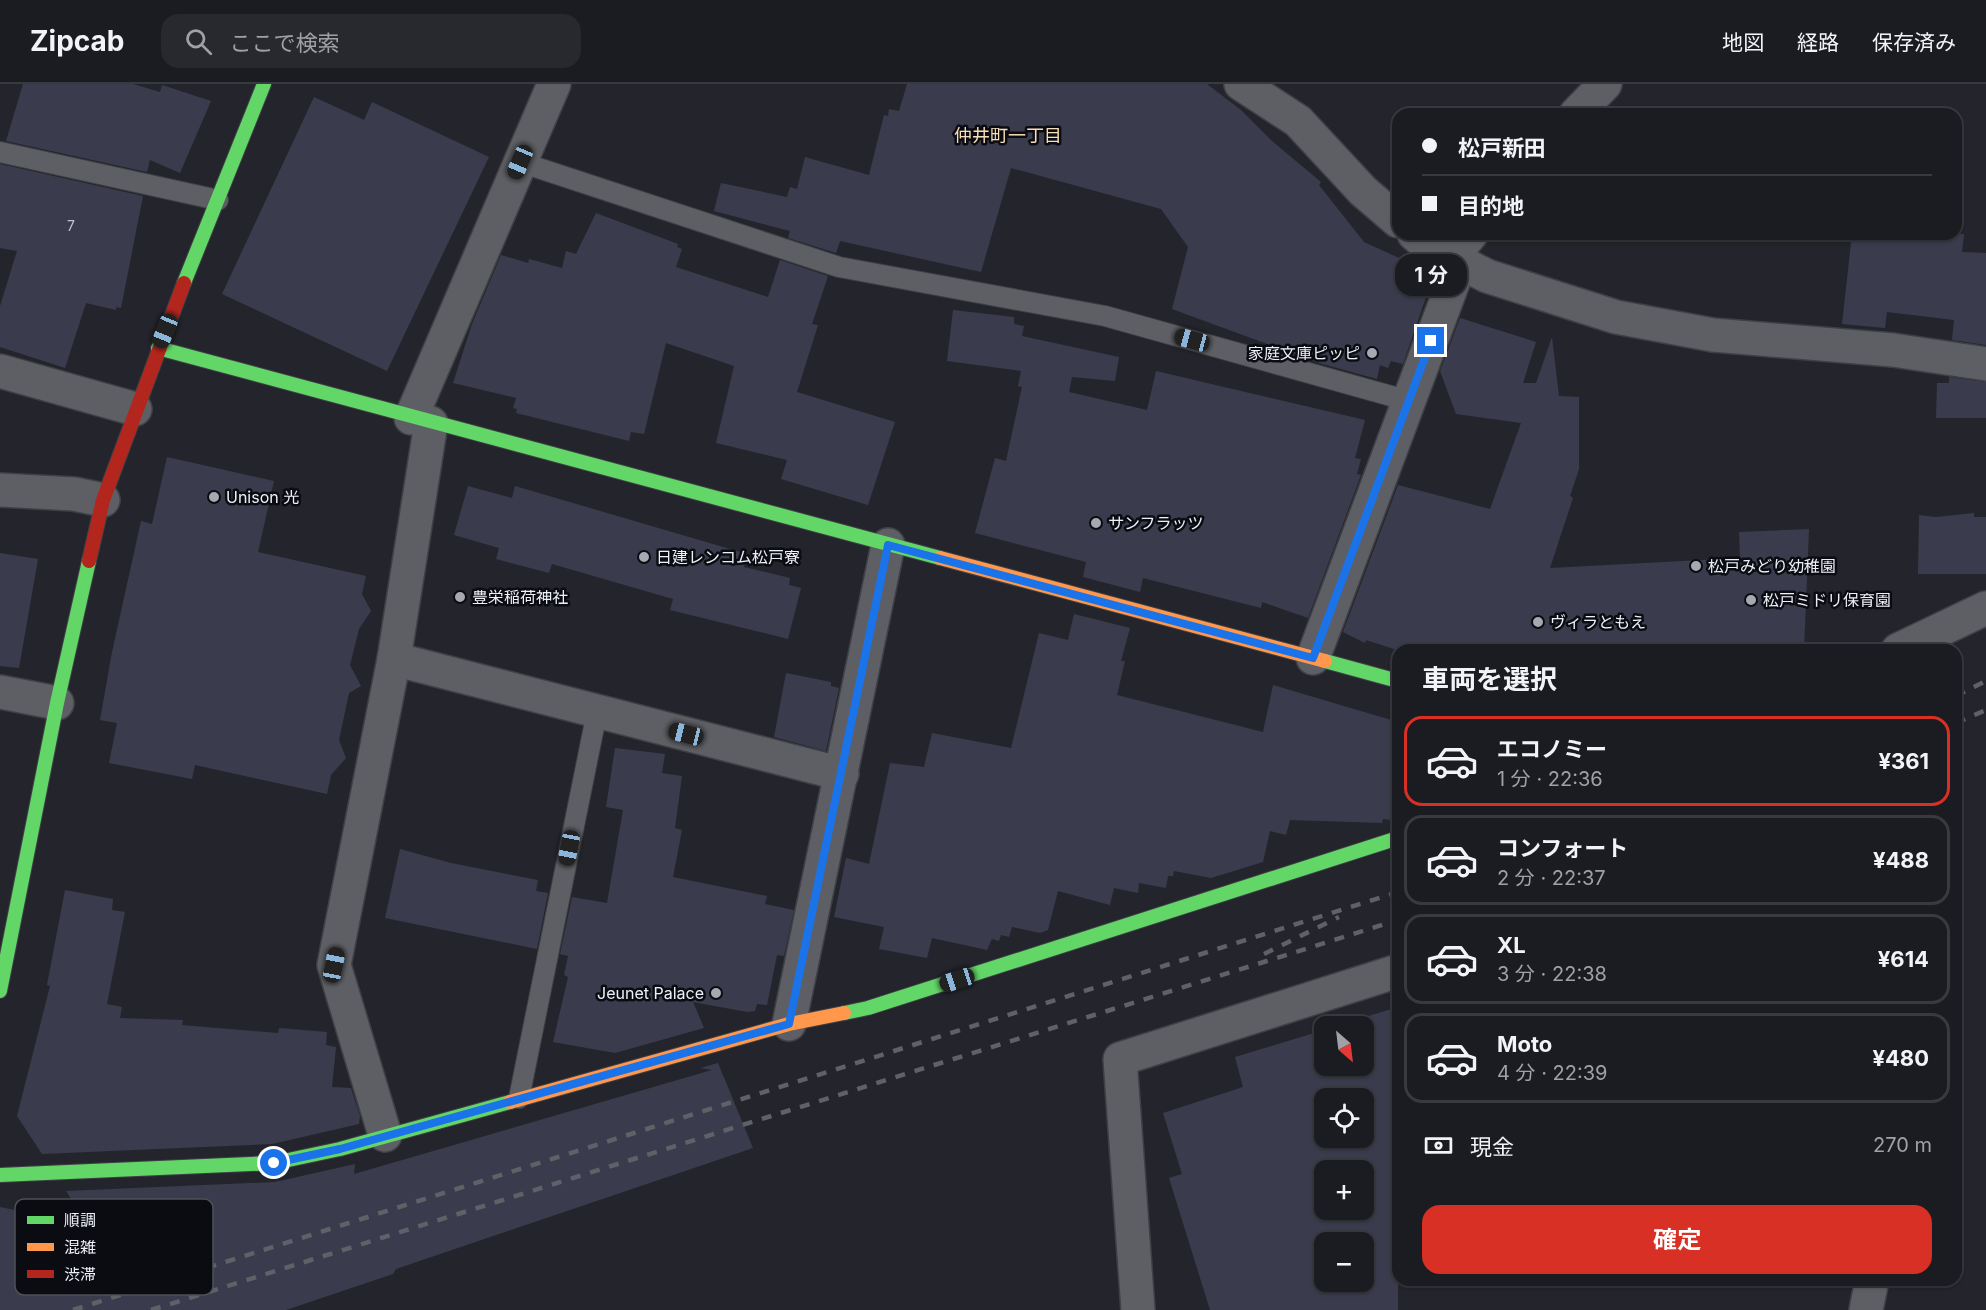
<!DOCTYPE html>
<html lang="ja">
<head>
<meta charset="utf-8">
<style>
	:root { --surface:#1b1c21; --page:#28292e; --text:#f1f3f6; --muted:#a0a1a5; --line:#393a3f; --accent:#d93025 }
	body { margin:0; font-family:Inter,"Noto Sans JP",sans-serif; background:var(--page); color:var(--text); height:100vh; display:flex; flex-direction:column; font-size:22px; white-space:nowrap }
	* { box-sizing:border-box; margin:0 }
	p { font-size:20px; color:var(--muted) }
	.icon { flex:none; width:33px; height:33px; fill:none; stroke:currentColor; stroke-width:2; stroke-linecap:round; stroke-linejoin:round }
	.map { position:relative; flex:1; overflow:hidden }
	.panel { position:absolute; left:1392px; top:560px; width:570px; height:642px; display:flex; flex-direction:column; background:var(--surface); border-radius:18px; box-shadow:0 2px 4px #0004,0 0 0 2px var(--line) }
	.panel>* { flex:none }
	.top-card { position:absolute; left:1392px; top:24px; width:570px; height:132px; border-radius:18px; box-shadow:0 2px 4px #0004,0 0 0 2px var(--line); display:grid; align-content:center; height:132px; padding:0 30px; background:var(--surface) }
	.needle { width:39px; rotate:152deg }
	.fabs { position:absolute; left:1314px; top:932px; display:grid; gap:12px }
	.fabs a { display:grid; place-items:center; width:60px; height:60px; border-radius:12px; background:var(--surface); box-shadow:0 2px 4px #0004,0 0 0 2px var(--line); font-size:30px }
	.end { position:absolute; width:27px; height:27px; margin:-14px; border:8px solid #1a73e8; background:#fff; box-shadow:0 0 0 3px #fff }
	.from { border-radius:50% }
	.bubble { position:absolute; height:42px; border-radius:18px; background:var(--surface); box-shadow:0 2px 4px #0004,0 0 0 2px var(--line); font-size:20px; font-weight:700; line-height:42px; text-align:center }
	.car { position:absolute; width:18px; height:36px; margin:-18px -9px; border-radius:8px; box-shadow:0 0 4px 2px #0007; background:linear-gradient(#222 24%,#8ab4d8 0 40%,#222 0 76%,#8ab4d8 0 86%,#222 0) }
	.top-card b { display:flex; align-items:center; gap:21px; height:57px; font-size:22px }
	.top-card b+b { border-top:2px solid var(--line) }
	.top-card i { width:15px; height:15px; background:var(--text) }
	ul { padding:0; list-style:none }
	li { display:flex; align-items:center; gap:18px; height:90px; margin:0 12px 9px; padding:0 18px; border:3px solid var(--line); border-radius:18px }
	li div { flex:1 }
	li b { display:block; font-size:22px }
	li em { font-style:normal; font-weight:700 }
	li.active { border-color:var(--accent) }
	li>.icon { width:54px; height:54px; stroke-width:1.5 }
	h2 { padding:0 30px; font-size:27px; line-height:72px }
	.pay { display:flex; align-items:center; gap:15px; height:66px; padding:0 30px; font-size:22px }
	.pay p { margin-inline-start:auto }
	.cta { display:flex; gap:12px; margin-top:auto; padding:12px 30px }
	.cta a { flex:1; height:69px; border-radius:18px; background:var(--accent); color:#fff; font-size:24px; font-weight:700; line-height:69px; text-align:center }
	header { display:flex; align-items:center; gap:36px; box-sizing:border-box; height:84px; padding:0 30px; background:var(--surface); border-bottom:2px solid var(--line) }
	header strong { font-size:28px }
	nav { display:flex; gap:33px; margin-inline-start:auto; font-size:21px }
	.search { width:420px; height:54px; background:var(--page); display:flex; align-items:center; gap:15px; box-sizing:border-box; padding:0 21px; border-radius:18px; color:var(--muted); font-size:22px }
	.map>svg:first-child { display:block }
</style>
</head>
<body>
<header>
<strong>Zipcab</strong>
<div class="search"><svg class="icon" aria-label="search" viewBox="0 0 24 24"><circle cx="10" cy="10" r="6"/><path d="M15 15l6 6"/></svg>ここで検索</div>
<nav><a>地図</a><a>経路</a><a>保存済み</a></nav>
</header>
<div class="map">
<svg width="1986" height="1226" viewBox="0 0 1986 1226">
	<rect width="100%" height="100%" fill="#24252c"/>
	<g fill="#3a3c4d" fill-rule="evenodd">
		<path d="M23 0H133L160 8 162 1 211 17 180 89 150 76 147 88 6 57Z"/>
		<path d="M907 0H1207L1241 26 1272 57 1321 98 1319 101 1364 158 1434 190 1403 280 1391 277 1388 284 1380 281 1377 295 1319 279 1172 225 1188 163 1161 125 1011 84 981 188 840 157 836 169 788 154 790 147 714 127 721 99 787 113 790 103 797 105 805 73 869 91 884 31 888 32 889 25 899 27Z"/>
		<path d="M314 13 364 36 372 18 489 73 387 287 222 210Z"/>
		<path d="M0 80 143 112 121 224 116 223V226L86 219 65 284 0 263V222L17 167 0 164Z"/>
		<path d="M596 129 678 160 677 163 682 165 676 183 768 213 780 176 828 192 812 240 818 241 797 308 895 338 868 421 781 395 787 376 716 359 734 282 666 259 644 350 631 348 629 357 516 329 517 325 513 324 516 314 453 299 472 240 501 171 528 179 529 175 562 184 566 167 576 170Z"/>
		<path d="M1852 150H1964L1962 168 1986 169V261L1952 256 1954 236 1887 228 1885 244 1842 240Z"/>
		<path d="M953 226 1014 233V240L1024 242 1022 252 1119 273 1115 297 1072 293 1069 308 1147 326 1156 287 1365 336 1355 374 1361 375 1357 390 1361 391 1308 534 1262 518 1261 524 1143 494 1140 508 1083 493 1086 478 975 449 995 374 1006 377 1022 303 1018 302 1021 287 947 277Z"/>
		<path d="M1460 234 1536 258 1523 299H1536L1552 253 1559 312 1579 313V385L1570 412 1573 414 1550 484 1740 474 1739 448 1809 445 1804 566H1397L1366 556 1365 559 1343 548 1398 401 1490 425 1521 339 1456 330 1440 287Z"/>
		<path d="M1949 293 1986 298V334H1936L1937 299H1949Z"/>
		<path d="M167 373 274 397 258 468 366 492 362 510 371 527 359 545 350 581 361 602 349 609 339 656 346 674 331 691 327 710 195 681 192 695 109 679 117 639 100 636 112 568 141 437 152 440Z"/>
		<path d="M468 402 512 414 515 402 747 470 744 483 790 494 789 501 801 504 788 555 670 526 673 515 552 480 549 489 496 475 499 464 454 451Z"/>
		<path d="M1974 429V433H1986V490H1918L1919 431 1936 433Z"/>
		<path d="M0 469 38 475 19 584 0 582Z"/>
		<path d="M1074 530 1130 544 1121 577H1125L1117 611 1263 648 1273 601 1398 638V699L1392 736 1383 735 1382 739 1290 736 1286 751 1270 747 1263 778 1211 794 1174 787 1173 792H1168L1166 804 1139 799 1138 809 1114 804 1110 821 1058 807 1048 846 1040 849 1012 843 1009 853 1001 851 999 857 992 855 987 866 932 854 927 874 879 865 884 843 834 833 846 774 869 780 890 679 924 683 932 649 1011 664 1039 549 1068 556Z"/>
		<path d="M786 589 831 598V602L839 604 826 667 774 653Z"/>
		<path d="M615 664 665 670 662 689 682 692 675 744 682 746 673 793 767 812 765 820 794 826 784 872 777 871 767 921 757 920 755 927 747 928 693 918 704 944 615 969 553 958 568 893 564 891 568 872 560 870 572 813 607 819 623 726 606 723Z"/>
		<path d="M400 765 451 779 538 796 536 807 548 809 537 865 385 834Z"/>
		<path d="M65 806 113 815 112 826 125 828 107 920 122 923 120 934 183 936 182 941 278 949 279 944 327 948 326 961 336 963 332 1003 351 1004 360 1032 359 1040 272 1060 42 1070 17 1032 50 902 47 901Z"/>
		<path d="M1398 923V1226H1210L1169 1094 1182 1090 1163 1029 1243 1003 1235 973 1324 946V981H1364V942H1336ZM1324 1014H1364V1053H1324ZM1324 1086H1364V1125H1324ZM1324 1158H1364V1197H1324Z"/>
		<path d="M718 979 753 1064 396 1185 393 1190 286 1226H0V1123L88 1141 66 1107 275 1098 355 1080 354 1090 712 986 700 984Z"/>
	</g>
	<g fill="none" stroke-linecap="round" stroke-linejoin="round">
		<defs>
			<g id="lane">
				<path d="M0 68 218 116"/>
				<path d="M520 78 839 183 1105 232 1409 317"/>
				<path d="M519 1014 597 628"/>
			</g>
			<g id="street">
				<path d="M1241 0 1298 37 1363 107 1398 137"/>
				<path d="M1576 30 1605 0"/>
				<path d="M1414 150 1427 161 1487 192 1616 233 1713 251 1893 266 1986 280"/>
				<path d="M0 287 135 325"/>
				<path d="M411 334 554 0"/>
				<path d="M0 406 74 410 103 416"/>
				<path d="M1898 566 1986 524"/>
				<path d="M1313 574 1454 196 1453 172 1471 150"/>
				<path d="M394 575 842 690"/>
				<path d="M0 608 57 619"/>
				<path d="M789 940 888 461"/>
				<path d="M385 1051 334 881 394 575 431 339"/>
				<path d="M1138 1226 1120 975 1398 887"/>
				<path d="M1866 1226 1872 1196"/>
			</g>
			<g id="fast">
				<path d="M184 199 264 0"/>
				<path d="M158 264 940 474"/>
				<path d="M1325 577 1398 597"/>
				<path d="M0 907 57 619 89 477"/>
				<path d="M844 929 868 924 1398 754"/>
				<path d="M0 1091 274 1079 340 1065 510 1018"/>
			</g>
			<g id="slow">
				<path d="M940 474 1325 577"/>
				<path d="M510 1018 789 940 844 929"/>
			</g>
			<path id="jam" d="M89 477 103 416 184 199"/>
		</defs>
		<use href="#lane" stroke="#3e4045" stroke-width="22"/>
		<use href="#street" stroke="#3e4045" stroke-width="36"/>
		<use href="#fast" stroke="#3e4045" stroke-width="16"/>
		<use href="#slow" stroke="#3e4045" stroke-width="16"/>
		<use href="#jam" stroke="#3e4045" stroke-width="16"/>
		<use href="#lane" stroke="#5e5f64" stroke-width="20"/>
		<use href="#street" stroke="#5e5f64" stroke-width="33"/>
		<use href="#fast" stroke="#63d668" stroke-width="14"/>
		<use href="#slow" stroke="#ff974d" stroke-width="14"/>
		<use href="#jam" stroke="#b3261e" stroke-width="14"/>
		<g stroke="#606168" stroke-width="4.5" stroke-dasharray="10 10" stroke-linecap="butt">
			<path d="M1956 612 1986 597"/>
			<path d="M1956 639 1986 626"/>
			<path d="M1264 870 1339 833"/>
			<path d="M73 1226 1398 808"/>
			<path d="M151 1226 1398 836"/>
		</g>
	</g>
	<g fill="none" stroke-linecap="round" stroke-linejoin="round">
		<path stroke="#1a73e8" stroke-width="8" d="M274 1079 340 1065 789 940 888 461 1313 574 1431 257"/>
	</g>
	<g fill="#a7a8b1" stroke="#0b0c12" stroke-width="2">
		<circle cx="1372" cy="269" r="6"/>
		<circle cx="214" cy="413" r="6"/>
		<circle cx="1096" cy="439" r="6"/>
		<circle cx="644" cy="473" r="6"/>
		<circle cx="1696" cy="482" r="6"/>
		<circle cx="460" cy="513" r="6"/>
		<circle cx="1751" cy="516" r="6"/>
		<circle cx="1538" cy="538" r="6"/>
		<circle cx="716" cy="909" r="6"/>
	</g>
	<g text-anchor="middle" stroke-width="5" stroke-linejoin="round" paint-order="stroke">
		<g font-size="14" fill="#c0c2ce">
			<text x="71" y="147">7</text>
		</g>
		<g font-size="16" fill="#edeff9" stroke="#0b0c12" text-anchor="start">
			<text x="1360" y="275" text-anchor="end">家庭文庫ピッピ</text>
			<text x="226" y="419">Unison 光</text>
			<text x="1108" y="445">サンフラッツ</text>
			<text x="656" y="479">日建レンコム松戸寮</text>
			<text x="1708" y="488">松戸みどり幼稚園</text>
			<text x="472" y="519">豊栄稲荷神社</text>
			<text x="1763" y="522">松戸ミドリ保育園</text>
			<text x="1550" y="544">ヴィラともえ</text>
			<text x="704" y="915" text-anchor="end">Jeunet Palace</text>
		</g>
		<g font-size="18" fill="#f8deb6" stroke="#0b0c12">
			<text x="1008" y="58">仲井町一丁目</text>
		</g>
	</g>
	<rect x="15" y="1115" width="198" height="96" rx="9" fill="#0b0c12" stroke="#4f5057" stroke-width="1.5"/>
	<rect x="27" y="1132" width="27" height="8" fill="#63d668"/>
	<rect x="27" y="1159" width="27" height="8" fill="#ff974d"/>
	<rect x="27" y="1186" width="27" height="8" fill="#b3261e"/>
	<g font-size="16" fill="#edeff9">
		<text x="64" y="1142">順調</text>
		<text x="64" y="1169">混雑</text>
		<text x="64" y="1196">渋滞</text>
	</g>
</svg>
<div class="fabs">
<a><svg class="needle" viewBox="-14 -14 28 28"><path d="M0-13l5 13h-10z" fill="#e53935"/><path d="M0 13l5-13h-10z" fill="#a0a1a5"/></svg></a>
<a><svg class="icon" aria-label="locate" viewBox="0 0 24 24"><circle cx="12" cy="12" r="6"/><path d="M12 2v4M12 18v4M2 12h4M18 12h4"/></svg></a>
<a>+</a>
<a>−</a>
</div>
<i class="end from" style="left:274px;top:1079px"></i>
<i class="end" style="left:1431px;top:257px"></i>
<div class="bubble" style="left:1395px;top:170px;width:72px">1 分</div>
<i class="car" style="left:520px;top:78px;rotate:203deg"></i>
<i class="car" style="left:165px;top:247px;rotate:202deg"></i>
<i class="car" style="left:1192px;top:256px;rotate:285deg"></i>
<i class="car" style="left:686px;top:650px;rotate:284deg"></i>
<i class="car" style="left:569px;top:764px;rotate:191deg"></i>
<i class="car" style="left:334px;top:881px;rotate:11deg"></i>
<i class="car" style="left:957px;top:896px;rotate:252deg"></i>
<div class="top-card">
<b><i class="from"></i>松戸新田</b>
<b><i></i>目的地</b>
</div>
<section class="panel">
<h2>車両を選択</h2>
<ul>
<li class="active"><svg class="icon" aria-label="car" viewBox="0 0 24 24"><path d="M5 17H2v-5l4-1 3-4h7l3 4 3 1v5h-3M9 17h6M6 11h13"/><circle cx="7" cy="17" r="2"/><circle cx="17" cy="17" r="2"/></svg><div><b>エコノミー</b><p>1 分 · 22:36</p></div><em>¥361</em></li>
<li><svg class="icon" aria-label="car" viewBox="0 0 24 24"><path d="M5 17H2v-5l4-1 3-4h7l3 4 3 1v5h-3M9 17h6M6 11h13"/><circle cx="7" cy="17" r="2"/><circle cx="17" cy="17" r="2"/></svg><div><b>コンフォート</b><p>2 分 · 22:37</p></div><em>¥488</em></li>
<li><svg class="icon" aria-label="car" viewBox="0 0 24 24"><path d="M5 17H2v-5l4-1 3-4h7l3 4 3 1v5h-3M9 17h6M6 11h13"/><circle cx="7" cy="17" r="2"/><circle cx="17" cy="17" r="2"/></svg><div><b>XL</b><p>3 分 · 22:38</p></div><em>¥614</em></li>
<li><svg class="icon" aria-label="car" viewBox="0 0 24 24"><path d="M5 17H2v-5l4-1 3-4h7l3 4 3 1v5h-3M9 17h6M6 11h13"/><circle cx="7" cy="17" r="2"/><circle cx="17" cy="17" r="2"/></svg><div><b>Moto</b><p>4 分 · 22:39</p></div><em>¥480</em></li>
</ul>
<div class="pay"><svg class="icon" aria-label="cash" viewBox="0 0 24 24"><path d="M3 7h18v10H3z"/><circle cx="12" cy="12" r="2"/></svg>現金<p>270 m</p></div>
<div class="cta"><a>確定</a></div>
</section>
</div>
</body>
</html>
